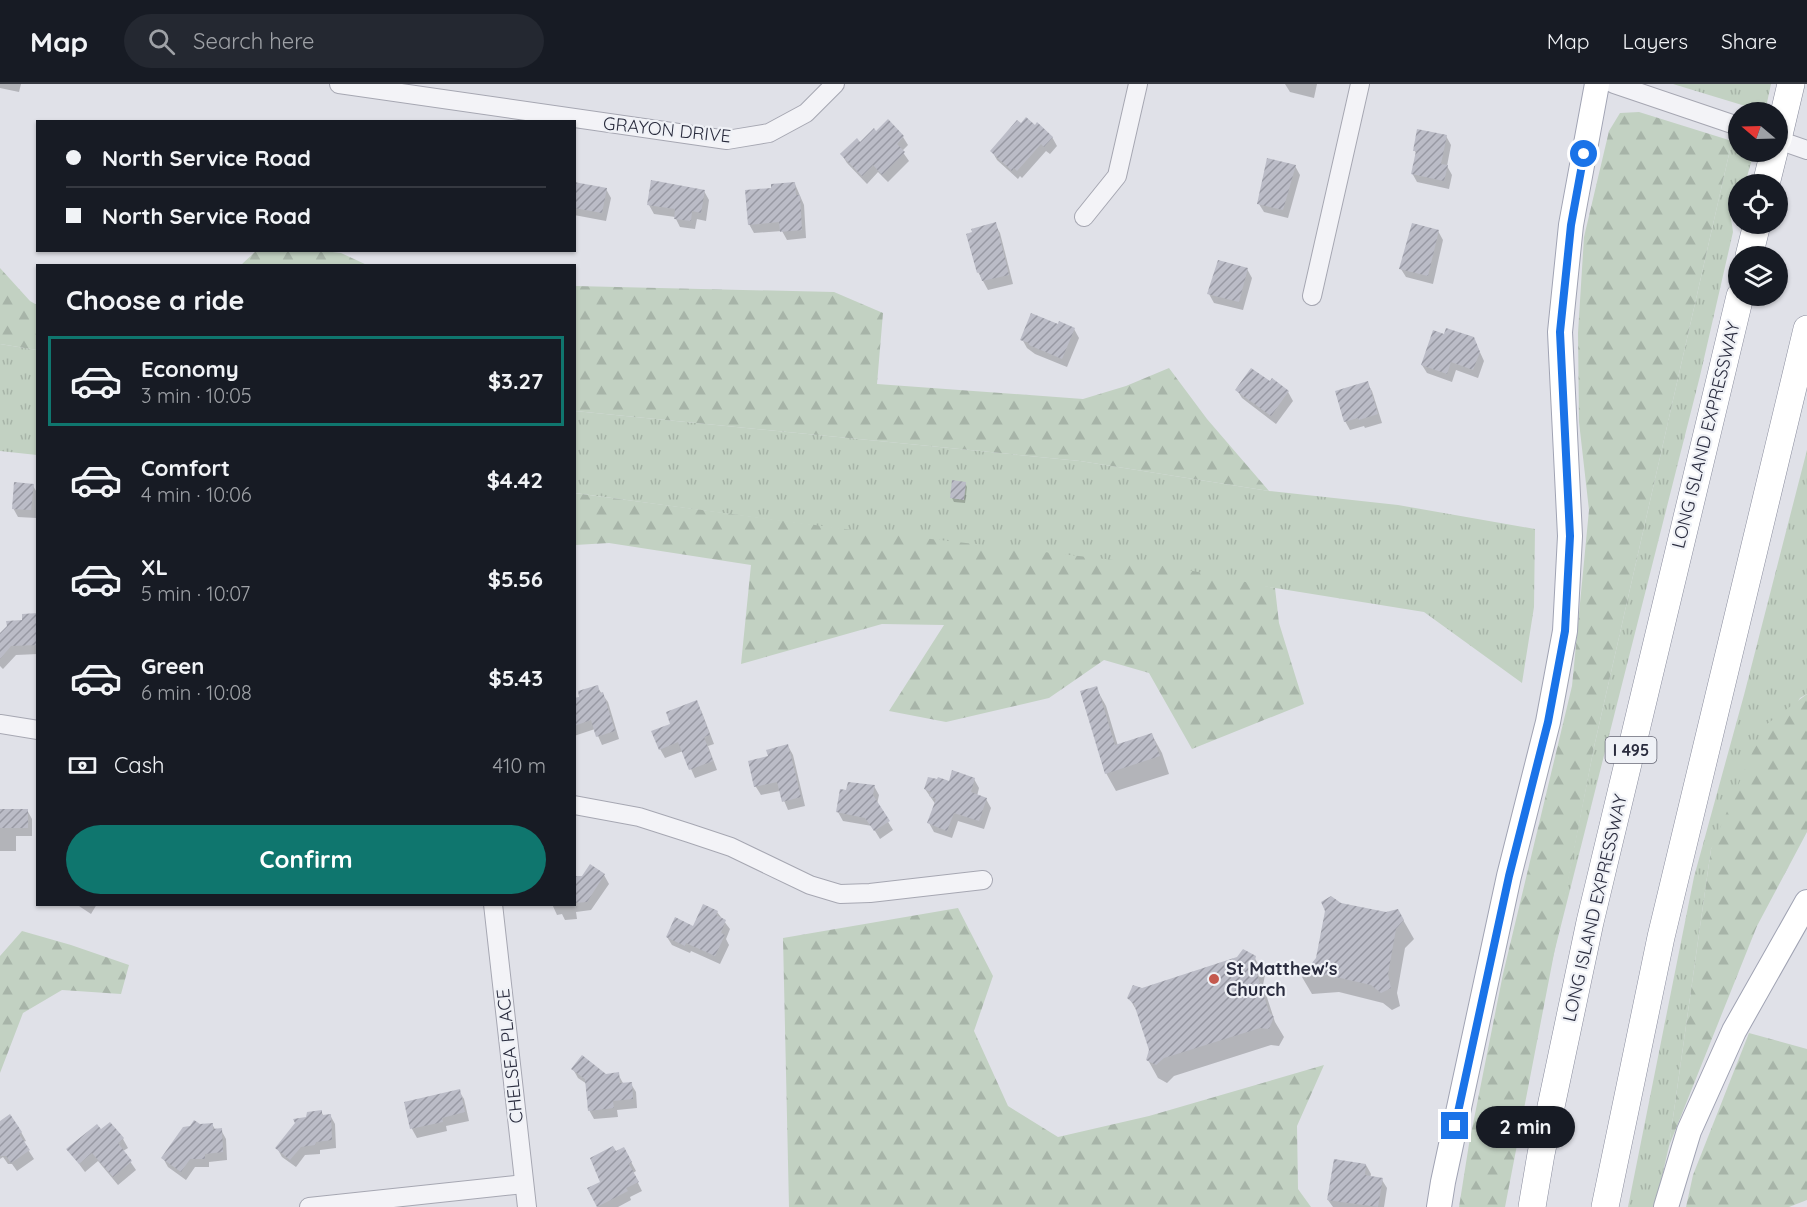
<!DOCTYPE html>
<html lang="en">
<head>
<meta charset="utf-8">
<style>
	:root { --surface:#171b24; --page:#242831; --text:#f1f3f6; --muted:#9ea1a6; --line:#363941; --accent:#0f766e }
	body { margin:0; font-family:Quicksand,sans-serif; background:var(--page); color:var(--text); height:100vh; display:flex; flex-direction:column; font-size:22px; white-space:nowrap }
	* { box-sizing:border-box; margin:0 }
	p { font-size:20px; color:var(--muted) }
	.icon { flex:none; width:33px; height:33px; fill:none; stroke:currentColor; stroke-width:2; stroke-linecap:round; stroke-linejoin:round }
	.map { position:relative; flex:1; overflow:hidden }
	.details { position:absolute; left:36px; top:180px; width:540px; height:642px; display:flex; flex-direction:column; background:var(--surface); border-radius:0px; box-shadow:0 2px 4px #0004 }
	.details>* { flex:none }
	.banner { position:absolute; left:36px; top:36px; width:540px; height:132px; border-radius:0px; box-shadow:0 2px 4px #0004; display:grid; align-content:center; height:132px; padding:0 30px; background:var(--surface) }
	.needle { width:39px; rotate:289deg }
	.buttons { position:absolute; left:1728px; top:18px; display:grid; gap:12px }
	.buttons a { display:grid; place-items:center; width:60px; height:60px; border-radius:50%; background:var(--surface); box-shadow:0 2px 4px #0004; font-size:30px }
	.end { position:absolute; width:27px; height:27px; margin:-14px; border:8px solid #1a73e8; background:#fff; box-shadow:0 0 0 3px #fff }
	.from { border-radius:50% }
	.bubble { position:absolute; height:42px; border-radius:21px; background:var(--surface); box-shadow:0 2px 4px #0004; font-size:20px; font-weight:800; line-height:42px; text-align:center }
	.banner b { display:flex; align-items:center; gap:21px; height:57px; font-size:22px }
	.banner b+b { border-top:2px solid var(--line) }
	.banner i { width:15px; height:15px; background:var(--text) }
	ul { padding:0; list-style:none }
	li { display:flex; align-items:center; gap:18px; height:90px; margin:0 12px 9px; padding:0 18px; border:3px solid transparent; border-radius:0px }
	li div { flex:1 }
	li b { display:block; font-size:22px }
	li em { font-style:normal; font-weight:800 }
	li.current { border-color:var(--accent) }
	li>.icon { width:54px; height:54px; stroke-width:1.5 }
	h2 { padding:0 30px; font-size:27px; line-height:72px }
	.pay { display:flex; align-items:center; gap:15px; height:66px; padding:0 30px; font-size:22px }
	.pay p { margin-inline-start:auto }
	.primary-button { display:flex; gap:12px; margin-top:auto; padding:12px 30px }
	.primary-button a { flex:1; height:69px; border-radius:36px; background:var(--accent); color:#fff; font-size:24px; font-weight:800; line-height:69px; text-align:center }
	header { display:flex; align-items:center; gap:36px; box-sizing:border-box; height:84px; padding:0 30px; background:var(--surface); border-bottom:2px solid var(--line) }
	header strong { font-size:28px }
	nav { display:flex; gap:33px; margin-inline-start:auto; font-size:21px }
	.search { width:420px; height:54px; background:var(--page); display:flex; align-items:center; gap:15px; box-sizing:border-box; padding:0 21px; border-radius:33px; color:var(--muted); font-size:22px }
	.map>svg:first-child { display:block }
</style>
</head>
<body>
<header>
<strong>Map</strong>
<div class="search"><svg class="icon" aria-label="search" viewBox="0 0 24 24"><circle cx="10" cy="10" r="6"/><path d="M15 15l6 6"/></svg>Search here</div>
<nav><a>Map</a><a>Layers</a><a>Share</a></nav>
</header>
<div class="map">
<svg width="1807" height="1123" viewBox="0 0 1807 1123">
	<defs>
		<pattern id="grass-tufts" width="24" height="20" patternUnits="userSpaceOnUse" patternTransform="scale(1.5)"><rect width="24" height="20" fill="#c2d1c2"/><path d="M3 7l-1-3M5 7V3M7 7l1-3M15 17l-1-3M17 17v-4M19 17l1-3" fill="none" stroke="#a7b4a8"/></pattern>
		<pattern id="forest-firs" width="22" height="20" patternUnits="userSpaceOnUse" patternTransform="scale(1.5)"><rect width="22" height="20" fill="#c2d1c2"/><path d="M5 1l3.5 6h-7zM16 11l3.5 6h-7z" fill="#a7b4a8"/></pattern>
		<pattern id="building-hatch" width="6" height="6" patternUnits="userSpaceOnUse" patternTransform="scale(1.5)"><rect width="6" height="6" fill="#bbbcc7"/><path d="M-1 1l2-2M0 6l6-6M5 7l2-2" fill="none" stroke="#9899a3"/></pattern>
	</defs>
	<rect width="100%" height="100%" fill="#e0e1e8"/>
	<g fill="url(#grass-tufts)">
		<path d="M1673 0H1771L1765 28Z"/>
		<path d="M1732 57 1738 59V68H1754L1745 100H1738V113C1725 122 1732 135 1733 148L1700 292 1551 881 1594 663Z"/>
		<path d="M0 260 37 266V371L0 367Z"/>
		<path d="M575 327 1080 377 1269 407 1398 421 1535 445 1534 523 1522 599 1424 528 1275 504 575 409Z"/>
		<path d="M1807 366V610L1800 614 1711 765 1669 1062 1655 1123H1628L1694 793 1744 611Z"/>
	</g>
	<g fill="url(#forest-firs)">
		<path d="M1639 28 1732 57 1594 663 1505 1123H1459L1469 1060 1503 890 1572 602 1589 426 1579 338 1578 249 1584 153 1609 47 1620 29Z"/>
		<path d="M257 166H315L341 169 367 181H241Z"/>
		<path d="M0 184 30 217 37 221V266L0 260Z"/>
		<path d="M575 202 834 208 883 229 877 300 1083 315 1126 302 1169 284 1207 335 1269 407 1080 377 575 327Z"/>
		<path d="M574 409 853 446 1174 483 1275 504 1279 539 1304 620 1192 665 1149 589 1104 576 1049 614 946 638 889 627 944 541 882 540 741 580 751 481 609 459 575 461Z"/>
		<path d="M1807 610V748L1757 842 1669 1062 1711 765 1763 643Z"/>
		<path d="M958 824 993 892 974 947 1008 1022 1058 1053 1149 1032 1324 981 1297 1042 1298 1105 1311 1123H789L783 854Z"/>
		<path d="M22 847 71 861 129 881 121 910 62 906 23 929 0 989V872Z"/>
		<path d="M1749 949 1807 965V1116L1789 1123H1686L1693 1091Z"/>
	</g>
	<g fill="#0003">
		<path d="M0 0H21L19 8 0 4Z"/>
		<path d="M1285 0H1317L1314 14 1290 8Z"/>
		<path d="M876 49 903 53 908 61 902 67 909 77 888 98 878 88 867 100 847 79 842 71Z"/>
		<path d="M1446 52 1451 61 1447 82 1452 91 1449 105 1417 98 1412 89 1417 70 1414 66Z"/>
		<path d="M1052 53 1057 62 1050 70 1046 67 1022 94 1020 92 1018 95 997 76 992 67Z"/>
		<path d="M1295 82 1300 91 1288 134 1264 128 1259 120Z"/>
		<path d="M574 100 606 105 611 114 606 137 574 131Z"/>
		<path d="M795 100 804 121 806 154 787 156 782 147 754 149 749 140 772 105Z"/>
		<path d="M704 107 709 116 706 137 697 135 695 145 680 143 675 133 654 130 649 121Z"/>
		<path d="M995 140 1000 149 1013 200 988 206 978 188Z"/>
		<path d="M1438 147 1443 156 1433 200 1406 193 1401 185Z"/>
		<path d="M1247 185 1252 194 1243 226 1214 219 1209 210Z"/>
		<path d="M1074 245 1079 254 1067 283 1035 270 1027 264 1022 255Z"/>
		<path d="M1478 264 1484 277 1478 294 1456 286 1452 298 1427 289 1422 281Z"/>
		<path d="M1367 299 1372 307 1382 339 1365 344 1364 342 1350 346 1345 337Z"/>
		<path d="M1237 306 1288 308 1293 317 1276 340 1242 314Z"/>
		<path d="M965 399 967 403 965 419 954 418 952 414Z"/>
		<path d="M33 402 38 410 36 434 18 433 13 424Z"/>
		<path d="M38 531V570L16 571 3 585 0 582V555L23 537Z"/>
		<path d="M597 603 608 618 619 655 602 661 595 645 574 652V616Z"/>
		<path d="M1096 604 1106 622 1118 662 1152 651 1162 669 1169 690 1116 707 1106 689Z"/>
		<path d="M701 626 714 660 708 662 717 686 695 694 683 667 665 674 660 665Z"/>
		<path d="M788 662 793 671 805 722 788 726 780 707 761 711 756 703 750 678 769 673Z"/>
		<path d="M974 695 979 704 977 712 986 715 991 724 984 745 958 737 952 754 934 748 929 739 936 721 925 705 949 699Z"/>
		<path d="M874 702 879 711 877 720 893 746 880 755 872 742 843 737 838 728 847 708Z"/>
		<path d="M0 726H27L32 735V752H16V767H0Z"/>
		<path d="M591 782 604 791 609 800 591 826 576 828 577 835 565 836 562 830 557 831 552 820H574V794L583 793Z"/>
		<path d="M76 820H97L91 830Z"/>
		<path d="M1341 820 1386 830 1398 827 1414 855 1405 864 1397 909 1400 922 1392 926 1383 919 1339 908 1312 910 1302 893 1317 875 1327 827Z"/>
		<path d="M717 828 730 845 726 855 729 861 720 880 691 867 690 869 672 861 667 853 694 844Z"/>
		<path d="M1254 873 1265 891 1263 901 1275 938 1284 953 1279 962 1271 961 1174 992 1167 999 1158 994 1148 976 1150 966 1140 932 1129 914 1142 905Z"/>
		<path d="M573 985 606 991 618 990 624 1001 631 1000 636 1008 637 1024 617 1026 618 1033 594 1035 589 1026 587 1000 578 994Z"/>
		<path d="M459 1007 464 1015 469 1037 446 1042 447 1047 417 1054 412 1045 406 1019Z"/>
		<path d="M321 1027 324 1033 330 1031 335 1040 336 1064 320 1066V1070L305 1071 296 1083 282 1073 277 1064 308 1035Z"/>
		<path d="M0 1039 21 1048 26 1057 23 1058 34 1075 17 1087 12 1080H8L3 1073 0 1075Z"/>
		<path d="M212 1040 216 1047 221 1046 226 1055 227 1076 209 1078V1083H195L186 1096 168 1083 163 1074 199 1041Z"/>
		<path d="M101 1047 123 1055 128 1064 123 1067 136 1086 118 1101 98 1077 85 1088 68 1065Z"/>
		<path d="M624 1065 636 1087 633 1089 642 1107 630 1113 631 1116 618 1123H598L589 1105 602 1098 616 1069Z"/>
		<path d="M1366 1081 1371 1090 1370 1094 1382 1096 1387 1104 1384 1123H1333L1328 1116Z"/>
	</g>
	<g fill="url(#building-hatch)">
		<path d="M1026 33 1035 41 1037 38 1053 53 1044 63 1041 60 1017 87 1014 84 1012 87 990 67 1017 36 1021 39Z"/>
		<path d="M888 35 904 52 897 60 905 68 882 91 873 81 862 92 840 70 857 54 860 58 874 44 876 47Z"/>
		<path d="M1417 45 1447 51 1441 80 1448 81 1444 97 1411 90 1416 67H1413Z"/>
		<path d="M1267 74 1296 81 1283 126 1257 120Z"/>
		<path d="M651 96 705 106 701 129 692 127 691 137 674 135 675 125 647 121Z"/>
		<path d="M574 98 607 104 602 129 574 124Z"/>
		<path d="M795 98 796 111H800L802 146 780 148 779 138 748 141 745 106 771 104V100Z"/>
		<path d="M996 138 1009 191 982 197 979 188 977 189 966 150 972 148 971 145Z"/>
		<path d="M1412 139 1439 146 1428 192 1399 185Z"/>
		<path d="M1218 176 1248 184 1239 218 1207 210Z"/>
		<path d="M1031 229 1058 240 1059 237 1075 244 1062 275 1029 261V259L1020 256Z"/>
		<path d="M1446 244 1474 253 1480 268 1473 286 1451 278 1447 290 1421 281 1433 246 1444 250Z"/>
		<path d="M1251 284 1270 297 1272 294 1289 307 1271 332 1235 306Z"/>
		<path d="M1368 297 1378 330 1359 336 1358 334 1344 338 1335 307Z"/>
		<path d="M952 396 966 398 964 416 950 414Z"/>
		<path d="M14 398 34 400 31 426 12 425Z"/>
		<path d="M38 529V561L11 562 0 575V549L7 542 6 537 22 536V530Z"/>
		<path d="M598 601 600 609 603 608 615 647 596 653 591 636 574 642V614L579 613 578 607Z"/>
		<path d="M1097 602 1115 661 1152 649 1160 672 1105 690 1080 607Z"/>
		<path d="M697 616 710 651 704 653 713 677 689 686 678 658 659 666 651 647 670 640 666 628Z"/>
		<path d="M788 660 801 713 782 718 777 698 754 703 748 677 768 672 766 666Z"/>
		<path d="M952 686 975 694 971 708 987 714 979 737 954 729 947 747 927 739 936 715 929 712 931 708 924 705 928 693 937 695 938 693 949 697Z"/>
		<path d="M848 698 875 701 873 711 890 737 874 747 865 734 836 728 840 705 846 706Z"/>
		<rect x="0" y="725" width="28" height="19"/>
		<path d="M590 780 605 790 587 818 574 819V792H582Z"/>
		<path d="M1331 812 1341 819 1386 828 1398 825 1404 836 1396 845 1388 890 1391 904 1381 909 1371 901 1327 891 1301 892 1316 874 1325 827 1321 818Z"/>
		<path d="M703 820 718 827 716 831 726 836 721 849 725 851 715 872 686 859 685 862 666 853 675 833 693 842Z"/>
		<path d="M1243 865 1256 872 1254 881 1269 928 1274 933 1269 945 1260 944 1164 974 1156 981 1146 976 1149 966 1134 920 1127 914 1133 901 1142 904 1237 873Z"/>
		<path d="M582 971 606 990 619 988 620 999 632 998 633 1015 613 1017 614 1024 588 1027 585 995 571 985Z"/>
		<path d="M460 1005 465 1028 442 1034 443 1038 410 1045 404 1018Z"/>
		<path d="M322 1026V1031L331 1030 332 1056 316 1058 315 1061 301 1063 290 1076 275 1064 295 1039 293 1035 306 1033 307 1028Z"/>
		<path d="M10 1030 22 1048 19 1050 30 1066 11 1079 6 1072H0V1037Z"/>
		<path d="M194 1036 200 1040 213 1039V1045L222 1044 223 1068 205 1070V1075H190L181 1088 161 1074 183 1043 190 1042Z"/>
		<path d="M110 1038 124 1054 118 1059 132 1077 113 1093 92 1069 79 1080 66 1065 97 1040 101 1045Z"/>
		<path d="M613 1062 616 1067 624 1063 632 1078 629 1080 639 1098 626 1104 628 1107 597 1123 587 1104 600 1098 590 1074Z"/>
		<path d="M1334 1075 1366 1080 1365 1091 1383 1094 1378 1123 1327 1116Z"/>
	</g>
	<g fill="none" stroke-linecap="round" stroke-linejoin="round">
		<defs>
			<g id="minor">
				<path d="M339 0 727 56 769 49 806 29 835 0"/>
				<path d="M1614 0 1738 42"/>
				<path d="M1778 56 1807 66"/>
				<path d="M1084 133 1117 92 1138 0"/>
				<path d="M1312 212 1360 0"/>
				<path d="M0 640 38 646"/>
				<path d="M574 721 639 733 689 749 731 763 810 801 840 810 870 809 983 796"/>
				<path d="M493 820 527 1123"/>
				<path d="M309 1123 524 1100"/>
			</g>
			<g id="major">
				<path d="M1439 1123 1443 1098 1509 792 1548 638 1565 547 1570 452 1560 248 1571 141 1597 0"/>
				<path d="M1666 1123 1689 1047 1734 947 1807 818"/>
			</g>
			<g id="highway">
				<path d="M1778 55 1791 0"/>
				<path d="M1766 100 1774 68"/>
				<path d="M1749 172 1757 140"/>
				<path d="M1532 1123 1541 1070 1590 838 1740 212"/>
				<path d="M1605 1123 1661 853 1807 245"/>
			</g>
		</defs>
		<use href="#minor" stroke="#a6a7b2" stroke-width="20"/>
		<use href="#major" stroke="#a0a3b3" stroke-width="26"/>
		<use href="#highway" stroke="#898c9d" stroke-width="28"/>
		<use href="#minor" stroke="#f3f3f7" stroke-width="18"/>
		<use href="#major" stroke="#fff" stroke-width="24"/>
		<use href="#highway" stroke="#fff" stroke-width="27"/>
	</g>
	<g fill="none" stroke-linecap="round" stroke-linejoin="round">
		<path stroke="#1a73e8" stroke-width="8" d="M1455 1042 1509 792 1548 638 1565 547 1570 452 1560 248 1571 141 1584 70"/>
	</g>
	<circle fill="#c4594e" stroke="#eff1f6" stroke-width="2" cx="1214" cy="895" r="6"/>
	<g text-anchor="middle" stroke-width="4.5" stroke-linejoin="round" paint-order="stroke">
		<rect fill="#eff1f6" stroke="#656775" stroke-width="1.5" x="1605.5" y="653" width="51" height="26" rx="4.5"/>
		<g font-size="16" font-weight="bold" fill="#2a2c3e">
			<text x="1631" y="672">I 495</text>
		</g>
		<g font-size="18" fill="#2a2c3e" stroke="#eff1f6">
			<text transform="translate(667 46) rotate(6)" y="6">GRAYON DRIVE</text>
			<text transform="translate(1706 351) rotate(-76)" y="6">LONG ISLAND EXPRESSWAY</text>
			<text transform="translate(1595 824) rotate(-77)" y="6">LONG ISLAND EXPRESSWAY</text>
			<text transform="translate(510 972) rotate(-96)" y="6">CHELSEA PLACE</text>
		</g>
		<g font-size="18" font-weight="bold" fill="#2a2c3e" stroke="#eff1f6" text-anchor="start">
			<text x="1226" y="891">St Matthew's<tspan x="1226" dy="21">Church</tspan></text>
		</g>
	</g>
</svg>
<div class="buttons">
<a><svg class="needle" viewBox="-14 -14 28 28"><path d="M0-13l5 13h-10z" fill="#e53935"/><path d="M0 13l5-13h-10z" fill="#9ea1a6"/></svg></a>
<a><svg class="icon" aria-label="locate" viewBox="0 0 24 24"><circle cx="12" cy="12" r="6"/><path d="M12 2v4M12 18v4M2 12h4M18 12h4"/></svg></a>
<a><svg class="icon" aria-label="layers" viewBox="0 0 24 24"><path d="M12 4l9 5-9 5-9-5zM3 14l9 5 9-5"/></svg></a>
</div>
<i class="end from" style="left:1584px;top:70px"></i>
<i class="end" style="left:1455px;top:1042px"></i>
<div class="bubble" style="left:1476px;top:1022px;width:99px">2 min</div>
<div class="banner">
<b><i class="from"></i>North Service Road</b>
<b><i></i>North Service Road</b>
</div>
<section class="details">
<h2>Choose a ride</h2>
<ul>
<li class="current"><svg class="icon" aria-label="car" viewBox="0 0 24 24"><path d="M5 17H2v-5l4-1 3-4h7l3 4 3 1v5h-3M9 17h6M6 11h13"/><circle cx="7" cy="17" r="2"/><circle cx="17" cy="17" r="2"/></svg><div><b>Economy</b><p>3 min · 10:05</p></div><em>$3.27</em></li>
<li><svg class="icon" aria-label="car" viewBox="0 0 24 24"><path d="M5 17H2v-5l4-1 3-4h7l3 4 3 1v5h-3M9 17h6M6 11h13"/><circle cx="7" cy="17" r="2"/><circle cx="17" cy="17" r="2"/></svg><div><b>Comfort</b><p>4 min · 10:06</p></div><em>$4.42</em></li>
<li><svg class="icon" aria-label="car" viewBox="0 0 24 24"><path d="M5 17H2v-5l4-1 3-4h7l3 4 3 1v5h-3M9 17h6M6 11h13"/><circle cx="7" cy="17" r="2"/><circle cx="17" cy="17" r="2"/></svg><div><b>XL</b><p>5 min · 10:07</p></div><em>$5.56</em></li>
<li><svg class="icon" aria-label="car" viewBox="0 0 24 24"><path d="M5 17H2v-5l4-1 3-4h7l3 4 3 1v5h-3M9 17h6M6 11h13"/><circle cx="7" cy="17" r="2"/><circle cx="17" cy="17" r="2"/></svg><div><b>Green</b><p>6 min · 10:08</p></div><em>$5.43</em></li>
</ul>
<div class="pay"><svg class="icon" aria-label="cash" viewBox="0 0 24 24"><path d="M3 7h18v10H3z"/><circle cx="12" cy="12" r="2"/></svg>Cash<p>410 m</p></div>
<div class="primary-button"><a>Confirm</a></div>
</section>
</div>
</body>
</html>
